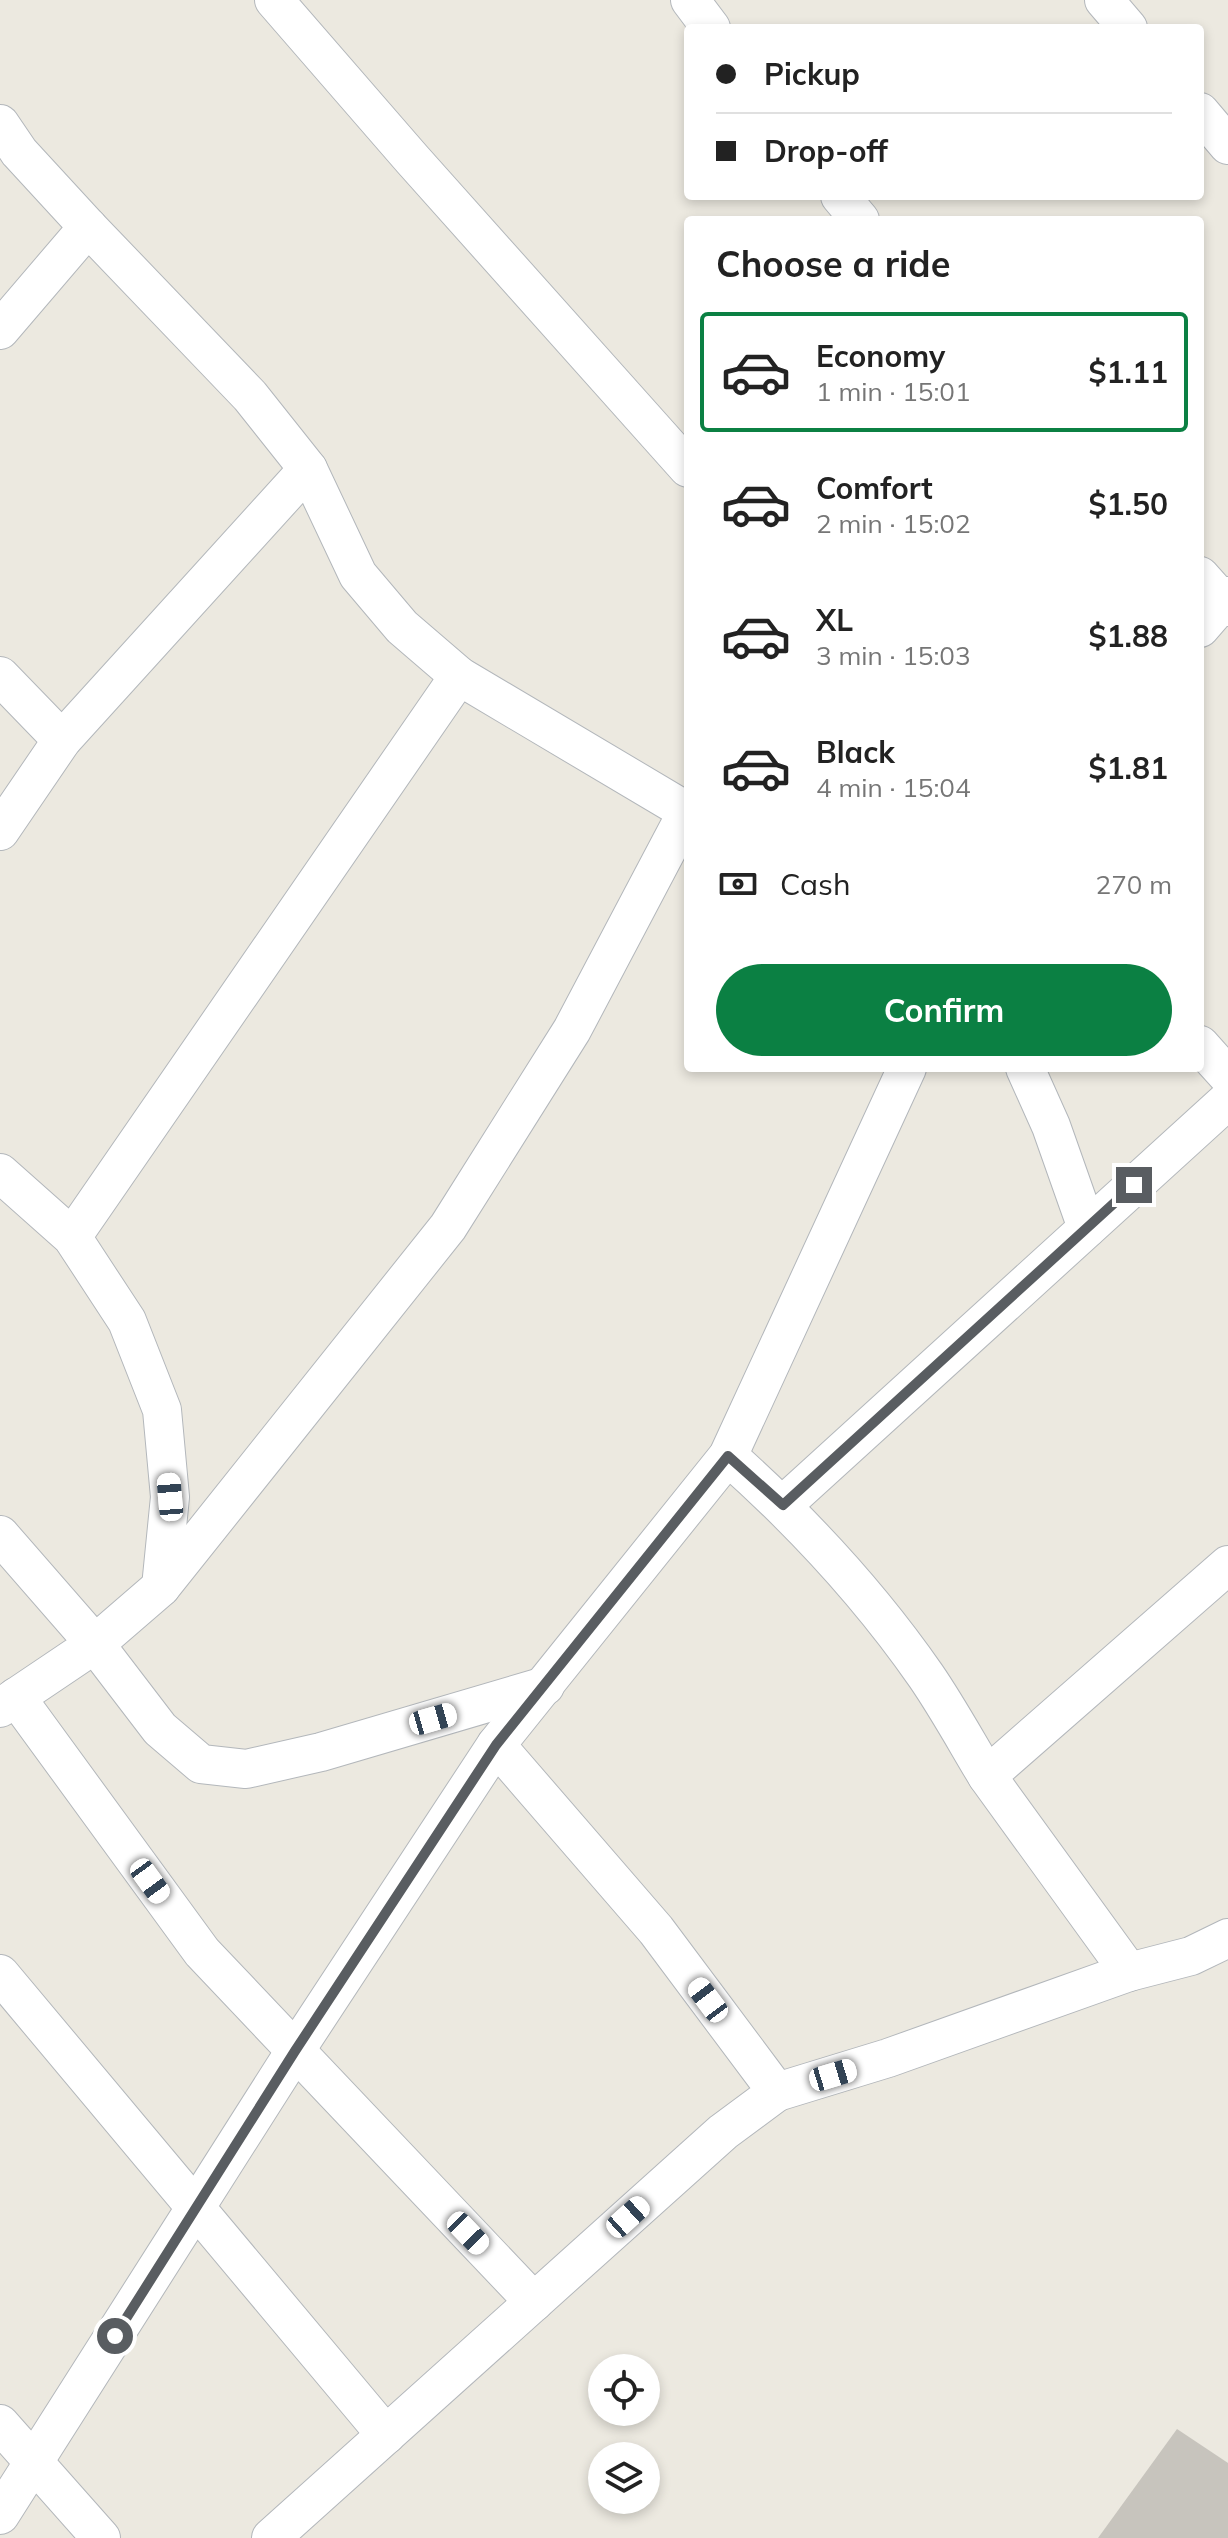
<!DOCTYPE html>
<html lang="en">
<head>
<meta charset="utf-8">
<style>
	:root { --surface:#fff; --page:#f6f6f6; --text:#222; --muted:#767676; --line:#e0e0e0; --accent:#0b8043 }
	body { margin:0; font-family:Mulish,sans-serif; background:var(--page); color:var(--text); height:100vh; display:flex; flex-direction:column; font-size:30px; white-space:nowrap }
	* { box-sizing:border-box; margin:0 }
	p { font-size:26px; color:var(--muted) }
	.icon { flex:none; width:44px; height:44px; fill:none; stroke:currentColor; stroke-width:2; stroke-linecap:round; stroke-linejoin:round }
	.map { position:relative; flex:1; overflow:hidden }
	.sheet { position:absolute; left:684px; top:216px; width:520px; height:856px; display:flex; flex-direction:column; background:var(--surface); border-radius:8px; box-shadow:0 4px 12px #0003 }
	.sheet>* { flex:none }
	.top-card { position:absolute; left:684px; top:24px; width:520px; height:176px; border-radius:8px; box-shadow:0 4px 12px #0003; display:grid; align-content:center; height:176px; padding:0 32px; background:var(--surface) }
	.fabs { position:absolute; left:588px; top:2354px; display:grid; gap:16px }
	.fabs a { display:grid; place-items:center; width:72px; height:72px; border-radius:50%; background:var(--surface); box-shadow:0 4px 12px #0003; font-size:40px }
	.end { position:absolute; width:36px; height:36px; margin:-18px; border:10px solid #595d61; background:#fff; box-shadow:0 0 0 4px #fff }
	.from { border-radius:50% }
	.car { position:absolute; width:24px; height:48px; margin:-24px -12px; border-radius:10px; box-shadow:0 0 6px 2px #0007; background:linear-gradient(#fff 24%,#345 0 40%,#fff 0 76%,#345 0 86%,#fff 0) }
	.top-card b { display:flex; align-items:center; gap:28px; height:76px; font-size:30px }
	.top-card b+b { border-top:2px solid var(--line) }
	.top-card i { width:20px; height:20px; background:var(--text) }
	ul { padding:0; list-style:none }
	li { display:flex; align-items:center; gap:24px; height:120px; margin:0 16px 12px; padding:0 16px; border:4px solid transparent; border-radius:8px }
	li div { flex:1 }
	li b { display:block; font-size:30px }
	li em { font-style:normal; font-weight:700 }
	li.current { border-color:var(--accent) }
	li>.icon { width:72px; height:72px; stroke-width:1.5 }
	h2 { padding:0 32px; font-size:36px; line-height:96px }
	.pay { display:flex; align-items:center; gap:20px; height:88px; padding:0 32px; font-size:30px }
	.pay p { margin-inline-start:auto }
	.button { display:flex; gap:16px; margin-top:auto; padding:16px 32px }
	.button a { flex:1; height:92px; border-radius:48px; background:var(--accent); color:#fff; font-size:32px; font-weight:700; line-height:92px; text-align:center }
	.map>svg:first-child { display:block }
</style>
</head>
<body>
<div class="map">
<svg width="1228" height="2538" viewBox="0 0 1228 2538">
	<rect width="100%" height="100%" fill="#ece9e0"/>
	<path fill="#c7c4bd" d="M1177 2429 1228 2463V2538H1098Z"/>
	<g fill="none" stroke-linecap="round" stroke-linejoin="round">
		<defs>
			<g id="minor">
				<path d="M274 0 412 159 688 468"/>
				<path d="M690 0 711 28"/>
				<path d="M1104 0 1128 28"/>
				<path d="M1200 112 1228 145"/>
				<path d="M0 124 19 152 88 227 250 396 308 469 358 575 402 627 459 676 688 812"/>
				<path d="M840 196 860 220"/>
				<path d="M0 330 88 227"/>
				<path d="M1200 576 1228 607"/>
				<path d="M1200 628 1228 596"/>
				<path d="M0 676 62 740"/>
				<path d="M0 831 62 740 308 469"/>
				<path d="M1200 1045 1228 1076"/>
				<path d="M1025 1068 1051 1126 1087 1228"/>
				<path d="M0 1173 72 1237 127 1321 162 1410 170 1497 161 1587"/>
				<path d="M72 1237 459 676"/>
				<path d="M728 1456C802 1522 869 1594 926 1676 948 1708 967 1743 987 1776"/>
				<path d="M783 1505 1228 1100"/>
				<path d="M0 1535 95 1644 0 1708"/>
				<path d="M545 1686 321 1752 246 1769 201 1764 160 1729 95 1644 161 1587 448 1227 572 1030 687 812"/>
				<path d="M16 1697 202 1952 534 2302"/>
				<path d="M1129 1972 987 1776 1228 1565"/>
				<path d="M0 1974 386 2435"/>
				<path d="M777 2092 888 2058 1129 1972 1191 1956 1228 1938"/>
				<path d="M0 2424 101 2538"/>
				<path d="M0 2515 295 2051 496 1745 728 1456 907 1068"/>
				<path d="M271 2538 723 2132 777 2092 656 1930 496 1745"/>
			</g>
		</defs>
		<use href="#minor" stroke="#b3b7bb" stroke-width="40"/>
		<use href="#minor" stroke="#fff" stroke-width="38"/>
	</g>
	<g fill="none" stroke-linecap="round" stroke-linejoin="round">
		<path stroke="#595d61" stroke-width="10" d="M115 2336 295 2051 496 1745 728 1456 783 1505 1134 1185"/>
	</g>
</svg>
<div class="fabs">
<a><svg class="icon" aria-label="locate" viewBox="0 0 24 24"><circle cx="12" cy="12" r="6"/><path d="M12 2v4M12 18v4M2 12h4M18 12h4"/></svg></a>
<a><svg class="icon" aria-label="layers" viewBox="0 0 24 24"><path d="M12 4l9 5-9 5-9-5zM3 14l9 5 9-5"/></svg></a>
</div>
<i class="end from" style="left:115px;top:2336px"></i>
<i class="end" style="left:1134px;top:1185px"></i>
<i class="car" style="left:170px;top:1497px;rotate:355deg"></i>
<i class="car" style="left:433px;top:1719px;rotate:74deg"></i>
<i class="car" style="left:150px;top:1881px;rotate:144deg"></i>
<i class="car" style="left:708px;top:2000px;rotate:323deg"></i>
<i class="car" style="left:833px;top:2075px;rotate:73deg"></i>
<i class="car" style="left:628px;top:2217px;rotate:48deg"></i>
<i class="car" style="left:468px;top:2233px;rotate:136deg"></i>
<div class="top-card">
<b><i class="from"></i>Pickup</b>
<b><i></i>Drop-off</b>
</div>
<section class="sheet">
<h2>Choose a ride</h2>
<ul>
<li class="current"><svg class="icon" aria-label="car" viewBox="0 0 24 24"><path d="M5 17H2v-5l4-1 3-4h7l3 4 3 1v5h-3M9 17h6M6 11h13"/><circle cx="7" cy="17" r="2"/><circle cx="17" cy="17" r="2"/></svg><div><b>Economy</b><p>1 min · 15:01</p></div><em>$1.11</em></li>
<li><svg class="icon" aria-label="car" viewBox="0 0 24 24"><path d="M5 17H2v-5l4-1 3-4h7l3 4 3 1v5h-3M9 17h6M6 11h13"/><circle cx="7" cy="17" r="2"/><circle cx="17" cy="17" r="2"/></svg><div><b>Comfort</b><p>2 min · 15:02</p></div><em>$1.50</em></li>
<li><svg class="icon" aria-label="car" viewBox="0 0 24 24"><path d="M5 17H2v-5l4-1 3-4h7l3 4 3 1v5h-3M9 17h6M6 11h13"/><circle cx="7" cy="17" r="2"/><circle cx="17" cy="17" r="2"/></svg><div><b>XL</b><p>3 min · 15:03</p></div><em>$1.88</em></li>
<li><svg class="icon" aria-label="car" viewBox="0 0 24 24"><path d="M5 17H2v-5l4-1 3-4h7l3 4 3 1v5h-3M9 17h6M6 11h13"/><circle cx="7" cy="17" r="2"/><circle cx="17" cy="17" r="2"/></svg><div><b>Black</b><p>4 min · 15:04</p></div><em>$1.81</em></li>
</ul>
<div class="pay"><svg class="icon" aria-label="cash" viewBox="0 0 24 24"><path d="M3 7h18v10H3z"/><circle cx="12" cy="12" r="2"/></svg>Cash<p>270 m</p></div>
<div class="button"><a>Confirm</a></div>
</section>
</div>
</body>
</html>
